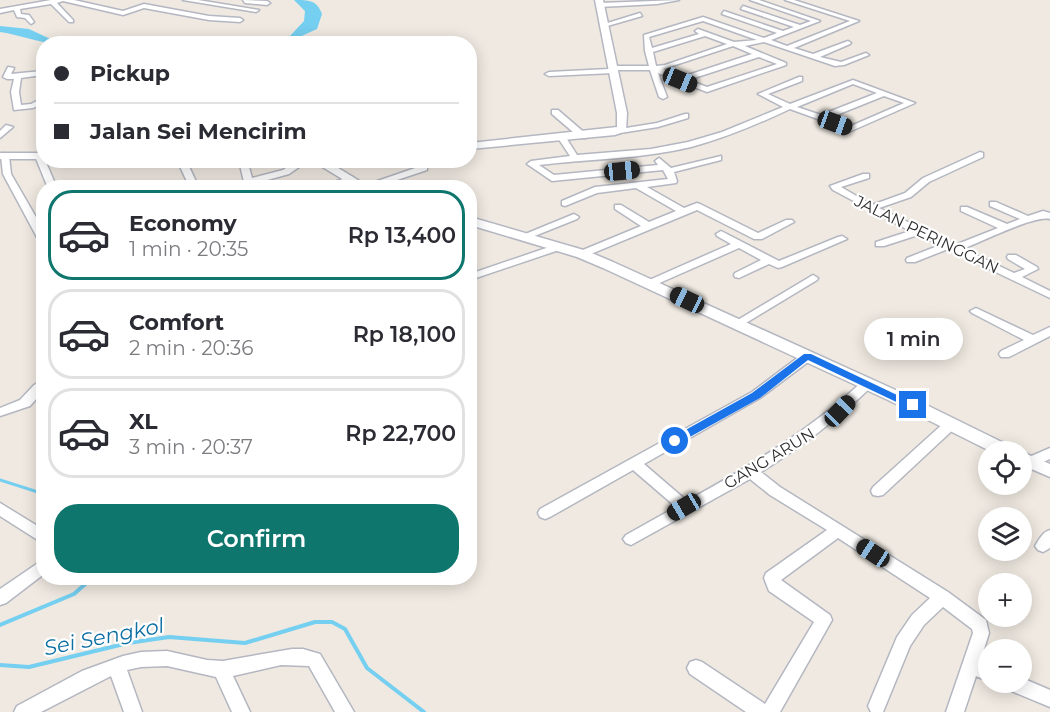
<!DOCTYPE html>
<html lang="en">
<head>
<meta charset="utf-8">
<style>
	:root { --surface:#fff; --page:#f7f7f7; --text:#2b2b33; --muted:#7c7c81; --line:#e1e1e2; --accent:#0f766e }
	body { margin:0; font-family:Montserrat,sans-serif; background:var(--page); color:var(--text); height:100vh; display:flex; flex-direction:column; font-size:22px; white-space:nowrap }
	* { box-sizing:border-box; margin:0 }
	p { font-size:20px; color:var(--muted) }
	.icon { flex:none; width:33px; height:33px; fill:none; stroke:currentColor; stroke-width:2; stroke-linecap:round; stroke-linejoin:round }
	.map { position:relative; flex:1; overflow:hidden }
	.details { position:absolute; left:36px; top:180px; width:441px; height:405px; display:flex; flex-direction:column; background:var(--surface); border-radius:24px; box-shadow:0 3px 15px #0003 }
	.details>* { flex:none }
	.guide { position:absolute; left:36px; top:36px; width:441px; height:132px; border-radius:24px; box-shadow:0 3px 15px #0003; display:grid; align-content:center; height:132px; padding:0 18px; background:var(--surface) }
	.buttons { position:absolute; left:978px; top:441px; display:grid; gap:12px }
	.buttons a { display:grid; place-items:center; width:54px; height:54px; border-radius:50%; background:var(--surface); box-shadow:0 3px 15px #0003; font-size:30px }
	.end { position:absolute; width:27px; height:27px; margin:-14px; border:8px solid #1a73e8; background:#fff; box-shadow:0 0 0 3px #fff }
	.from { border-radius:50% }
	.bubble { position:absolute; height:42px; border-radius:21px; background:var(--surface); box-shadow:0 3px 15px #0003; font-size:20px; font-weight:600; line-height:42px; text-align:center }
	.car { position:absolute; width:18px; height:36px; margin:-18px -9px; border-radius:8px; box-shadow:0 0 4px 2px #0007; background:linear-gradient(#222 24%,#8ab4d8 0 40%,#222 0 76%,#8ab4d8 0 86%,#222 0) }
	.guide b { display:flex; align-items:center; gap:21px; height:57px; font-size:22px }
	.guide b+b { border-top:2px solid var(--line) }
	.guide i { width:15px; height:15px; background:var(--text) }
	ul { padding:10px 0 0; list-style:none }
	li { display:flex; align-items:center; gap:18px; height:90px; margin:0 12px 9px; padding:0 6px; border:3px solid var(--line); border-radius:24px }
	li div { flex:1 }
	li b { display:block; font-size:22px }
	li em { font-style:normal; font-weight:600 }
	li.active { border-color:var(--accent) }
	li>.icon { width:54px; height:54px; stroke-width:1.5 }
	.cta { display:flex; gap:12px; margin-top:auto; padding:12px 18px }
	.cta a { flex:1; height:69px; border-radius:24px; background:var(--accent); color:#fff; font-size:24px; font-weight:600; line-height:69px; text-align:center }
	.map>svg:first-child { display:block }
</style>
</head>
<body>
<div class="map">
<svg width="1050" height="712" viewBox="0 0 1050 712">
	<rect width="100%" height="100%" fill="#efe9e1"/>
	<g fill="#75cff0">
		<path d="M294 0C309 0 317 0 322 14L317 29 286 43H270L290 36 304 21 305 11Z"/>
		<path d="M0 26 29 29 59 43C39 44 22 35 0 32Z"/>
	</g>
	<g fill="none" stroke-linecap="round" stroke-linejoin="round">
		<path stroke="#75cff0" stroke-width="3" d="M0 480 44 494"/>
		<g stroke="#75cff0" stroke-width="4">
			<path d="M0 625 74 594 92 578"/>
			<path d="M0 665 29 667 128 643 169 637 245 643 315 622H332L345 629 367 668 424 712"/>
		</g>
		<defs>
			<g id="minor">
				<path d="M51 0H74L123 11 144 4 209 16 240 18 243 20 240 22 209 20 144 8 123 15 63 1 57 3 73 20V22H69L51 4 20 9 21 14 29 15 34 22 31 24 25 18 17 17 14 10 0 13V9Z"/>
				<path d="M183 0H198L259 10 256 12Z"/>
				<path d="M243 0 267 1 270 3 267 5 245 3Z"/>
				<path d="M679 0 657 4 600 7 597 5 600 3Z"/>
				<path d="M750 0H759L820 21 771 40 787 46 850 21 785 0H794L859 21 794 48 813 54 848 41 851 43 850 44 820 57 841 62 866 53 869 55 844 65 835 66 764 42 745 46 786 63V65L707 92 658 73 667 97 663 99 659 97 650 70H616L613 73 549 76 545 74 549 72 609 69 612 66H649L645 51 644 35 703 17 764 38 777 33 722 14 724 11 783 31 794 27 741 9 743 6 800 25 811 21ZM703 21 757 40 734 42 698 29 695 31 699 34 652 48 649 37ZM705 36 727 44 665 65 656 66 653 52ZM733 46 752 54 682 77 663 69ZM759 57 777 64 707 87 688 80Z"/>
				<path d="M640 13 642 16 604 27 601 25Z"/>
				<path d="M8 67 14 68 11 74 42 71V75L21 78 19 92 21 105 31 104 44 97V103L33 108 14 110 11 92 14 79H7L3 77Z"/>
				<path d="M799 77H802V81L768 94 790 104 853 80 915 103 851 131 790 109C758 124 725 138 691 147 641 159 589 159 539 165L554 175 658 165 655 161 659 158 671 168 721 156V160L674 172 677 181 676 183 647 187 684 208 697 203 700 204 758 233 786 220H792L794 222 762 239H754L697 210 586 256H578L577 254 578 252 641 226 615 209V205H621L649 222 676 211 636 188 597 193 565 206 562 205V201L595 187 668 179 663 170 552 181 527 164 531 161 570 156 558 138 562 136H565L577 155 651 149 688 142 722 132 783 107 758 94ZM853 84 877 93 821 115 797 107ZM884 96 904 103 851 126 829 118Z"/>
				<path d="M552 110H558L586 134V138H580L552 114Z"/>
				<path d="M685 114H688V118L658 127 620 133 616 131 620 129 657 123Z"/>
				<path d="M6 125 13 127 0 138V131Z"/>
				<path d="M980 152 983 153V157L929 182 911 197 879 208 955 245 998 228 961 211V207H967L1007 224 1020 219 990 206V202H996L1028 216 1043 211 1050 213V219C1035 215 981 242 963 249L1014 273 1025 269 1008 259 1007 257 1008 255H1016L1037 267 1038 269 1022 277 1050 291V298L948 249 915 262H907L906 260 907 258 940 245 918 235 884 246H876V242L910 231 833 190 830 186 863 174H869V178L841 187 872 205 905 193 923 178Z"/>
				<path d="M5 153 9 156 11 174 44 231V244L39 241 3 174 1 156Z"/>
				<path d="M39 153 43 156 44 160H45L57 188H48L35 156Z"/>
				<path d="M177 160H186L199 188H190Z"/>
				<path d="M245 160H254L249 167 252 178 283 170 298 160H309L289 174 249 185 244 182 240 165Z"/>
				<path d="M424 165 427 166V170L373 188 360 187Z"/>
				<path d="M350 176 353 177V181L334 188H320Z"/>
				<path d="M438 183 441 184 443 188H433L435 184Z"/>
				<path d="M574 214 579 217 577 219 527 239H519L518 237Z"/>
				<path d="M721 231 779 261 838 237 842 236 847 239 782 267 778 268 769 264 739 278 735 277 734 275 735 273 761 260 739 248 655 285H647L646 283 647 281 731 244 717 236 716 234Z"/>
				<path d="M558 244 562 245V249L470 280V274Z"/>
				<path d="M813 275 818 278 817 280 741 326H733L731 324Z"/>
				<path d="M976 308 1033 335 1050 327V336L1009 357H1001L999 354 1001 351 1024 340 972 313 970 311Z"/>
				<path d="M808 352 812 353 814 356 812 359 760 398 644 464 687 501C750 466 809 431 863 381H871L873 384 871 387C837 420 801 447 761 472L780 487 948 592 986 620 989 633 980 662 988 665V681L976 676 964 712H946L973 633 972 629 943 607 924 625 910 646 883 712H871L868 706 897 637 912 615 930 598 838 538 781 580 830 615 832 620 780 712H746L690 674 687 668 690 662 696 660 702 662 765 704 814 622 769 591 764 578 766 573 827 530 770 495 750 479 631 545 626 543 623 539 626 535 676 507 633 470 550 517 545 519 540 517 538 513 540 509 752 392 804 353Z"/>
				<path d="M44 380V390L30 406 0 416V408L20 400 34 385Z"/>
				<path d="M951 419 956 421 958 424 956 427 883 495 878 496 873 495 871 491 873 487 946 421Z"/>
				<path d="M1050 448V459L1032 467 1027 466 1025 462 1027 458Z"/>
				<path d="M0 503 44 530V544L0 516Z"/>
				<path d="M1050 530V548L1043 552 1038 550 1035 546C1039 539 1043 532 1050 530Z"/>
				<path d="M44 559V574L6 603 0 605V589Z"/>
				<path d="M292 649H303L320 654 354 712H335L309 666 281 665 233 676 250 712H232L216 677 167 666 141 667 127 670 142 712H124L111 676 41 712H14L17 706 82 671 123 656 141 652 167 651 207 660 223 661Z"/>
				<path d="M1022 678 1050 690V707L1004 688 1001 682H1022Z"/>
			</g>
			<g id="tertiary">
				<path d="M595 0H603L627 113 626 131 615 135 470 149V143L617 127V113Z"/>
				<rect x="0" y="153" width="44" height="6"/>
				<path d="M311 160H325L371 188H357Z"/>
				<path d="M470 217 587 251 613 262 900 392 1014 448 1016 452H992L888 400 603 268 577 257 470 225Z"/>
				<path d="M1022 452 1050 464V477L1022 465Z"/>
			</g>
		</defs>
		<use href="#minor" stroke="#b4b7c1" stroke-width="3"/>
		<use href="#tertiary" stroke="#b4b7c1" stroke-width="3"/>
		<use href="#minor" fill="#fff" fill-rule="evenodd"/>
		<use href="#tertiary" fill="#fff" fill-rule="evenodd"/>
	</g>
	<path fill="#1a73e8" d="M804 354H811L918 405 913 409 909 408 808 360 760 398 679 443H671V438L752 393Z"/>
	<g text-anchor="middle" stroke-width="4.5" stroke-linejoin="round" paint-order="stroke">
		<g font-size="16" fill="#2e2e2e" stroke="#fff">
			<text transform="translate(927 234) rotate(26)" y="6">JALAN PERINGGAN</text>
			<text transform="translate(769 458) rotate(-31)" y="6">GANG ARUN</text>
		</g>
		<g font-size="21" font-style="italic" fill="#0d6fa3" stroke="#fff">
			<text transform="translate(104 637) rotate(-11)" y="7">Sei Sengkol</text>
		</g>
	</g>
</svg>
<div class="buttons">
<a><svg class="icon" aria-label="locate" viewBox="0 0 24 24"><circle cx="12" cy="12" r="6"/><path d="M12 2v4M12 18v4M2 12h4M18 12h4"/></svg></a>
<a><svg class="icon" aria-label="layers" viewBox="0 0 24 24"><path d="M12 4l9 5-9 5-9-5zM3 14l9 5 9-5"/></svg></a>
<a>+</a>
<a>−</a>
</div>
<i class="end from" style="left:675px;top:441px"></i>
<i class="end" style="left:913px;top:405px"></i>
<div class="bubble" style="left:864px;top:318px;width:99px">1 min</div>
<i class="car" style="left:680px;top:80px;rotate:112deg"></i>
<i class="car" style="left:835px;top:123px;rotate:110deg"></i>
<i class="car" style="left:622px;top:171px;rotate:84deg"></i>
<i class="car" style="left:687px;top:300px;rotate:295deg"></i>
<i class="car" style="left:840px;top:411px;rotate:44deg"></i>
<i class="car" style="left:684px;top:507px;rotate:240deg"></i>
<i class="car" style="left:873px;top:553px;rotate:303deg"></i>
<div class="guide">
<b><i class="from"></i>Pickup</b>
<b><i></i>Jalan Sei Mencirim</b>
</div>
<section class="details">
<ul>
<li class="active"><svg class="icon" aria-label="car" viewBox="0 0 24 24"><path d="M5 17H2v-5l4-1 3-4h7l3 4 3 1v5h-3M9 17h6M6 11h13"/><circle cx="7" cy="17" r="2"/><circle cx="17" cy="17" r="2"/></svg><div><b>Economy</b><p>1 min · 20:35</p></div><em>Rp 13,400</em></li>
<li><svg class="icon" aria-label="car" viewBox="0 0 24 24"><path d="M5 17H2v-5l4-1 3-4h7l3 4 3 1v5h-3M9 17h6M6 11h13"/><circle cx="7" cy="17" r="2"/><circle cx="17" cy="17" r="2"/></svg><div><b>Comfort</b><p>2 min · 20:36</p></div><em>Rp 18,100</em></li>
<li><svg class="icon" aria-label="car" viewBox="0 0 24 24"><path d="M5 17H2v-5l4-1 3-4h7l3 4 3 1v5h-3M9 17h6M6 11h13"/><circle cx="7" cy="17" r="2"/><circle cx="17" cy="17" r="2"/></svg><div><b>XL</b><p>3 min · 20:37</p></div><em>Rp 22,700</em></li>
</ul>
<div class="cta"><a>Confirm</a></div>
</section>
</div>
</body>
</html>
